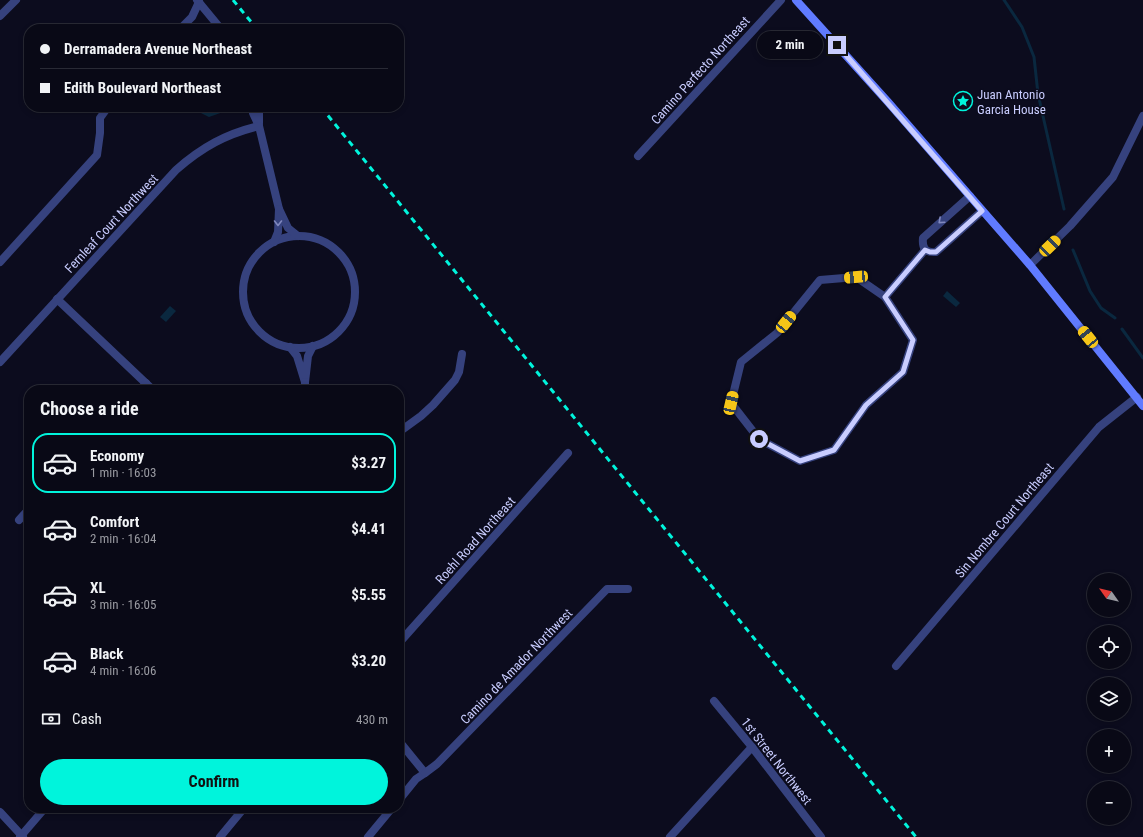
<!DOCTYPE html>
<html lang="en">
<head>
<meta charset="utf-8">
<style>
	:root { --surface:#090916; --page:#12121f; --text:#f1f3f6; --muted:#999aa1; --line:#292a35; --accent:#00f4dc }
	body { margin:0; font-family:"Roboto Condensed",sans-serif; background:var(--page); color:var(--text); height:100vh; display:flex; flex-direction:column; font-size:15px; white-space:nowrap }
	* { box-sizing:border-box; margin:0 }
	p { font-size:13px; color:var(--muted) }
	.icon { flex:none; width:22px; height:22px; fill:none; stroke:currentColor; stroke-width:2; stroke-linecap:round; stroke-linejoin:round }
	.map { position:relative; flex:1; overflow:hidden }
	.panel { position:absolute; left:24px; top:385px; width:380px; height:428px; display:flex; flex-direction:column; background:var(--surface); border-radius:16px; box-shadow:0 2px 6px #0003,0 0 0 1px var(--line) }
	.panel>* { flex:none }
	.guide { position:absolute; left:24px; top:24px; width:380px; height:88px; border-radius:16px; box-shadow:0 2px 6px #0003,0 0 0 1px var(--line); display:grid; align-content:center; height:88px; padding:0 16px; background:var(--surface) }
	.needle { width:26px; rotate:304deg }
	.buttons { position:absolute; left:1087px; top:573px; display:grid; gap:8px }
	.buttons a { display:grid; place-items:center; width:44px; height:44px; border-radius:50%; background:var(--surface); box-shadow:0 2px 6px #0003,0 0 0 1px var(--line); font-size:20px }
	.end { position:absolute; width:18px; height:18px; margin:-9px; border:5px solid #c9cdff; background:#111; box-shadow:0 0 0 2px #111 }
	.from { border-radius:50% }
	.bubble { position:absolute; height:28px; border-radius:14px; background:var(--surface); box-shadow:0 2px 6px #0003,0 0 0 1px var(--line); font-size:13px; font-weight:700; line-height:28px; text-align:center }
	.car { position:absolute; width:12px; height:24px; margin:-12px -6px; border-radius:5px; box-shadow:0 0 3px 1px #0007; background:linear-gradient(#f5c518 24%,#345 0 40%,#f5c518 0 76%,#345 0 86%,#f5c518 0) }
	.guide b { display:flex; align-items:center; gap:14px; height:38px; font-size:15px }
	.guide b+b { border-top:1px solid var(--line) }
	.guide i { width:10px; height:10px; background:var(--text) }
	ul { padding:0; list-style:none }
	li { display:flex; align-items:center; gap:12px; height:60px; margin:0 8px 6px; padding:0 8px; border:2px solid transparent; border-radius:16px }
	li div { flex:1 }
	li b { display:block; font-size:15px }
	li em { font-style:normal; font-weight:700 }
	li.selected { border-color:var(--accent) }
	li>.icon { width:36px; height:36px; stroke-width:1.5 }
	h2 { padding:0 16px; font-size:18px; line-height:48px }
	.pay { display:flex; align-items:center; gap:10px; height:44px; padding:0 16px; font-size:15px }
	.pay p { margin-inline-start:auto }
	.action { display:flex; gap:8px; margin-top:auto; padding:8px 16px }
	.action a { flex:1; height:46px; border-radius:24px; background:var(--accent); color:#111; font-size:16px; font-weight:700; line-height:46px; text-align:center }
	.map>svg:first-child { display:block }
</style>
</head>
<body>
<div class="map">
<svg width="1143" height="837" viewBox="0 0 1143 837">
	<rect width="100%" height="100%" fill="#0c0c1e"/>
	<g fill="#0a283f">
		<path d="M196 107H229L226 111 209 117 201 113Z"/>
		<path d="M947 291 960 303 956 307 943 296Z"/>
		<path d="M170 306 176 311 166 322 160 317Z"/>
	</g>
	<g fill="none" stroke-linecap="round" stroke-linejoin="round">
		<g stroke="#0a283f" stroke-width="3">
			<path d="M1004 0 1022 27 1034 57 1038 94 1064 209"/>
			<path d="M1073 250 1090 291 1101 308 1115 318"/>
			<path d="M1122 329 1143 358"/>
		</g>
		<g stroke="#36427e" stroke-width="8">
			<path d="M197 0 221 29"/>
			<path d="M0 16 16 0"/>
			<path d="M180 29 192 17 199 2"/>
			<path d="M252 107 253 113 259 126 279 209"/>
			<path d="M259 107V123"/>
			<path d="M638 156 781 0"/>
			<path d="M970 196 923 238C922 248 925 253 936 252L982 211"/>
			<circle cx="299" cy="292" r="56"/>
			<path d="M274 242 278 232 279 209 288 228 298 236"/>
			<path d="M0 262 97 155 100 133V118L108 107"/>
			<path d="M1030 265 1070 226 1113 177 1143 116"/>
			<path d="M856 277 885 297 913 340 903 372 866 405 834 450 800 461 759 439 731 403 741 362 777 333 820 280Z"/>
			<path d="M885 297 925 250"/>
			<path d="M57 299 153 390"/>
			<path d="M290 347 297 356 305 382 308 356 313 346"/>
			<path d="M0 362 176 170C202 147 226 134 259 126"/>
			<path d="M305 382V390"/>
			<path d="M140 390 146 383"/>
			<path d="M399 432 421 416 433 405 455 380 459 372 462 354"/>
			<path d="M19 520 29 509"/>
			<path d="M399 643 568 453"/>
			<path d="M896 666 1099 427 1137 397"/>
			<path d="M714 701 752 747 821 837"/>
			<path d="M399 741 425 773 416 779 399 800"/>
			<path d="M425 773 437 764 607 589H628"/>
			<path d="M0 812 23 837"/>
			<path d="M20 837 45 808"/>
			<path d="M220 837 244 808"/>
			<path d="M368 837 392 808"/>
			<path d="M670 837 752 747"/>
		</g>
		<path stroke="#607bff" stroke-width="8" d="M796 0 888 102 1030 265 1143 406"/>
		<g stroke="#00f4dc" stroke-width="3" stroke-dasharray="6 5" stroke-linecap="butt">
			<path d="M233 0 257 29"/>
			<path d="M321 107 916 837"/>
		</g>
	</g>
	<defs><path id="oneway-chevron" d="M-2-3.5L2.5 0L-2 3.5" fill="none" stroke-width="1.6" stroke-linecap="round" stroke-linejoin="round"/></defs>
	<g stroke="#8088be">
		<use href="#oneway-chevron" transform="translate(941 221) rotate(138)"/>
		<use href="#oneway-chevron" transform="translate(278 223) rotate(90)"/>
	</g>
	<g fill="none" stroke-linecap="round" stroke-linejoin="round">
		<path stroke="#c9cdff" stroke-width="5" d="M759 439 800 461 834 450 866 405 903 372 913 340 885 297 925 250 930 252H936L982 211 837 45"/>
	</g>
	<defs>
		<symbol id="sight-ring" viewBox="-11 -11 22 22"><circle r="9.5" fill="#0c0c1e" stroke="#00f4dc" stroke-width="1.5"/><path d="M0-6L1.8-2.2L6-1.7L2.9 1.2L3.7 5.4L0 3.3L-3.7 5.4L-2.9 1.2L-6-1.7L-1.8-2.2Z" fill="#00f4dc"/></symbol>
	</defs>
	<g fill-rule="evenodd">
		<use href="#sight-ring" x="952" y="90" width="22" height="22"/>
	</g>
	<g text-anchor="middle" stroke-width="3" stroke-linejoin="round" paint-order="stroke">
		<g font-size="13" fill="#c9cdff" stroke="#0c0c1e">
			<text transform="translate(700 70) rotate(-48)" y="5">Camino Perfecto Northeast</text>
			<text transform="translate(111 223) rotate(-47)" y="5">Fernleaf Court Northwest</text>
			<text transform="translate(1004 520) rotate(-50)" y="5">Sin Nombre Court Northeast</text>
			<text transform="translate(475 540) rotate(-48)" y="5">Roehl Road Northeast</text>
			<text transform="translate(516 666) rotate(-46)" y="5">Camino de Amador Northwest</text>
			<text transform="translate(777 761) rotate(52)" y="5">1st Street Northwest</text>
		</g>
		<g font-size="13" fill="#c9cdff" stroke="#0c0c1e" text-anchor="start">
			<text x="977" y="99">Juan Antonio<tspan x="977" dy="15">Garcia House</tspan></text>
		</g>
	</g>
</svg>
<div class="buttons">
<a><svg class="needle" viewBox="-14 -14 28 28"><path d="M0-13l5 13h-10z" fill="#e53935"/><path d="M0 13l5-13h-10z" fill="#999aa1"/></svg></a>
<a><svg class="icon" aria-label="locate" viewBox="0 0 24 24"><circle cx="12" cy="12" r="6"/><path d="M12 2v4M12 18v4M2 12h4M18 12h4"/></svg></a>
<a><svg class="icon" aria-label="layers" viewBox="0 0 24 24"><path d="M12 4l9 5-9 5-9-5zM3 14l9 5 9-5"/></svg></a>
<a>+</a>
<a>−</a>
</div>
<i class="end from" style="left:759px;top:439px"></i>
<i class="end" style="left:837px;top:45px"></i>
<div class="bubble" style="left:757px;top:31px;width:66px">2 min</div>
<i class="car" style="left:1050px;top:246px;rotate:46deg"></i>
<i class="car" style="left:856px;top:277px;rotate:265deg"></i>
<i class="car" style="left:786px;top:322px;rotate:39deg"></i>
<i class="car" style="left:1088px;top:337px;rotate:321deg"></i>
<i class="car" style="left:731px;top:403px;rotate:13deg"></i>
<div class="guide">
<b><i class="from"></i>Derramadera Avenue Northeast</b>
<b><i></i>Edith Boulevard Northeast</b>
</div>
<section class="panel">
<h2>Choose a ride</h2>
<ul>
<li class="selected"><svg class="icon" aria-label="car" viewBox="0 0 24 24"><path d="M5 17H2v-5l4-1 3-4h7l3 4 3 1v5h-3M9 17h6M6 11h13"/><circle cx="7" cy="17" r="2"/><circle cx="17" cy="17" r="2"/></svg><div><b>Economy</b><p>1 min · 16:03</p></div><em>$3.27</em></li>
<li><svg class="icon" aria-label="car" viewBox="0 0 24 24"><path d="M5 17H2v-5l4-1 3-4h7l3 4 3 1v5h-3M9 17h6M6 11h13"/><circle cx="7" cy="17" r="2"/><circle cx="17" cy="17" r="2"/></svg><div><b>Comfort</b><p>2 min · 16:04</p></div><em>$4.41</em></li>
<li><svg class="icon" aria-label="car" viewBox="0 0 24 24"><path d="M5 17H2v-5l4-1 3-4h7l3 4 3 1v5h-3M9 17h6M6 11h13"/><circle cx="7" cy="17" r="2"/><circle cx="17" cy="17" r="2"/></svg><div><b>XL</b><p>3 min · 16:05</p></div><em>$5.55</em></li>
<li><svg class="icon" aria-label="car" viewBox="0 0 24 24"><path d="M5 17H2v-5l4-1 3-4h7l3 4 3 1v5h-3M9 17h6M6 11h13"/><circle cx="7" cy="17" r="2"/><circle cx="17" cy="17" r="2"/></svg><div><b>Black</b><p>4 min · 16:06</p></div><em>$3.20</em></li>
</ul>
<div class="pay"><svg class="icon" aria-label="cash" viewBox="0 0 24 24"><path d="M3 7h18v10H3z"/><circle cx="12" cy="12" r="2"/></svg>Cash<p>430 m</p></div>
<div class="action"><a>Confirm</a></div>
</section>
</div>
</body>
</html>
